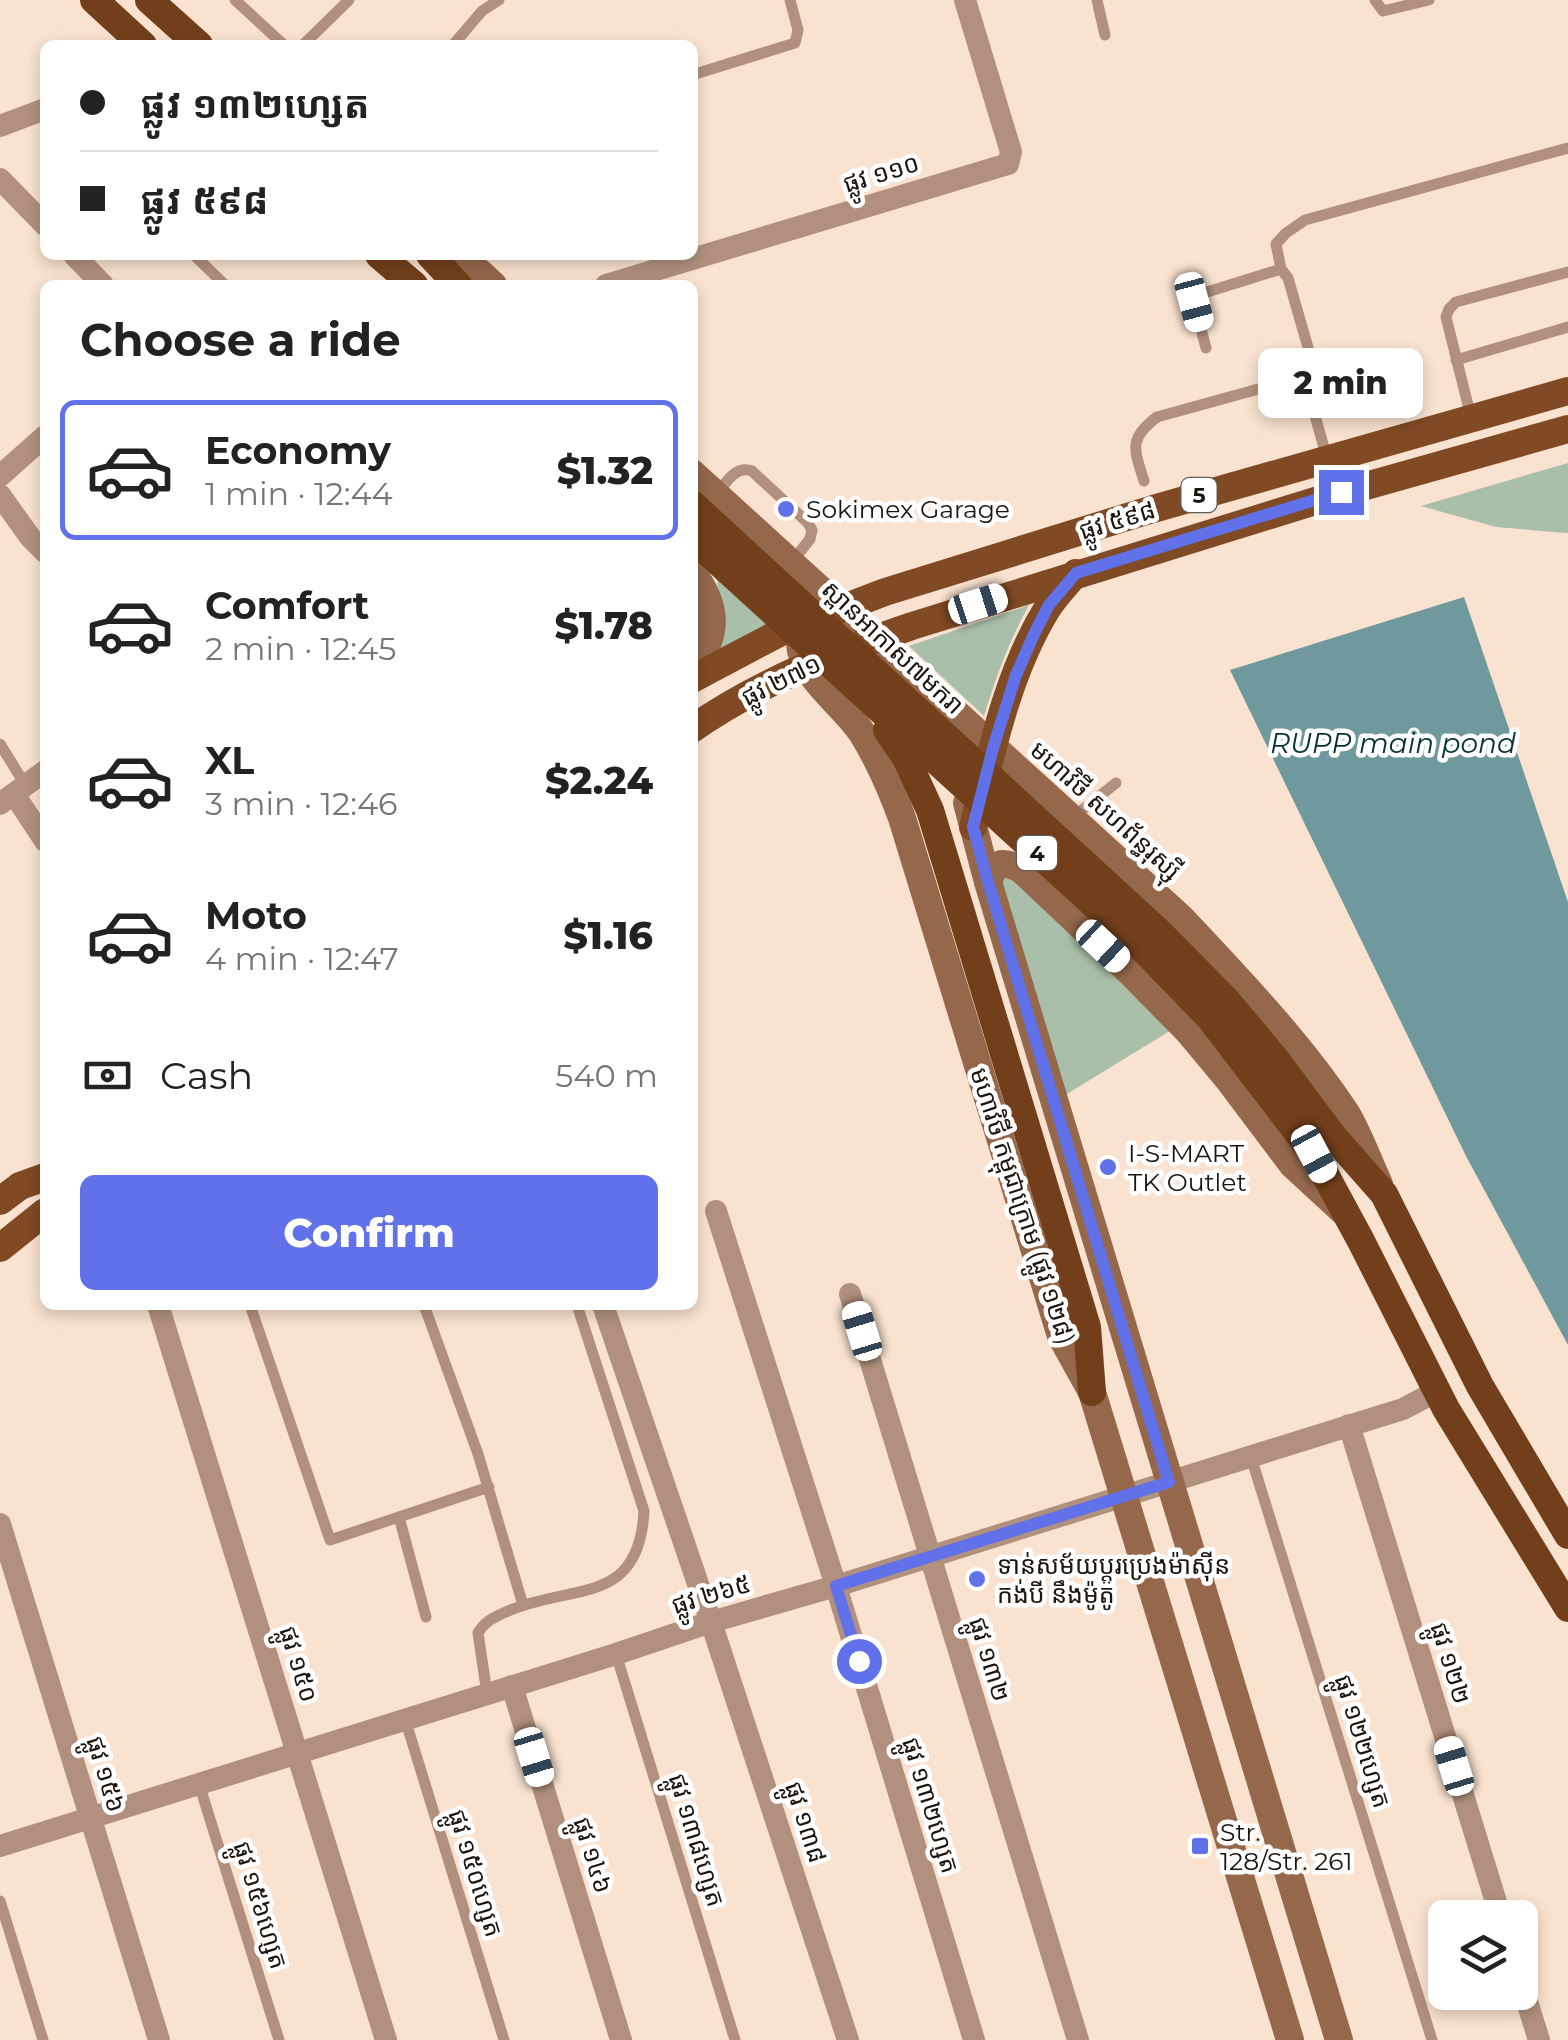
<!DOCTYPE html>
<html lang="en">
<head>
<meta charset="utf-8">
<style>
	:root { --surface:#fff; --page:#f6f6f6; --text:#222; --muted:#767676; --line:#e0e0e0; --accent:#6071e9 }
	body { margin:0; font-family:Montserrat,"Noto Sans Khmer",sans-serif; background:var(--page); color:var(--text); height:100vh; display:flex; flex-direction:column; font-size:38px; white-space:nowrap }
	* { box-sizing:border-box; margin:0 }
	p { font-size:32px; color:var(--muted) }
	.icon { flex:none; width:55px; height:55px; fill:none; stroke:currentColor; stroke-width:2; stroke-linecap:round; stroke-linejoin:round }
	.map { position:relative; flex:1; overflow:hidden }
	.details { position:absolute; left:40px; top:280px; width:658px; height:1030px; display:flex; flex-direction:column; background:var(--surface); border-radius:15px; box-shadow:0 5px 15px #0003 }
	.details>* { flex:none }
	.banner { position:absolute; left:40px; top:40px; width:658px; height:220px; border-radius:15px; box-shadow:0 5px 15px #0003; display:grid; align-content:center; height:220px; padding:0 40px; background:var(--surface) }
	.tools { position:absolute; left:1428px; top:1900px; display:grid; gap:20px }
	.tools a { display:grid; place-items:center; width:110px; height:110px; border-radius:15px; background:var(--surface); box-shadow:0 5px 15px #0003; font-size:50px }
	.end { position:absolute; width:45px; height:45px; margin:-22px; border:12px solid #6071e9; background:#fff; box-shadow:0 0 0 5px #fff }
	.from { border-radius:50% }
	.bubble { position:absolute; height:70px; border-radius:15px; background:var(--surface); box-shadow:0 5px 15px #0003; font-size:32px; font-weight:800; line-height:70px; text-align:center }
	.car { position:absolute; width:30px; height:60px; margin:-30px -15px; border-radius:12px; box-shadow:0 0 8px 2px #0007; background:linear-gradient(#fff 24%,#345 0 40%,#fff 0 76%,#345 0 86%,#fff 0) }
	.banner b { display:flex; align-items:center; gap:35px; height:95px; font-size:38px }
	.banner b+b { border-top:2px solid var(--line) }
	.banner i { width:25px; height:25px; background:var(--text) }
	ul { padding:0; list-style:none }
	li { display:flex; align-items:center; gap:30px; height:140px; margin:0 20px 15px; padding:0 20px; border:5px solid transparent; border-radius:15px }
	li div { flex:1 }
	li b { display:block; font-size:38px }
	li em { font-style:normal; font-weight:800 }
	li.current { border-color:var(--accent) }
	li>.icon { width:90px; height:90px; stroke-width:1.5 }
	h2 { padding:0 40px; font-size:45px; line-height:120px }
	.pay { display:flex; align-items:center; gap:25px; height:110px; padding:0 40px; font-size:38px }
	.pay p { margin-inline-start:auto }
	.primary-button { display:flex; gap:20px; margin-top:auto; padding:20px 40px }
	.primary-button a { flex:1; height:115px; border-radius:15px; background:var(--accent); color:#fff; font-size:40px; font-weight:800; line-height:115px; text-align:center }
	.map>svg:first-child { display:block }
</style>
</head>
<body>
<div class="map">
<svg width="1568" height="2040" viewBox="0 0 1568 2040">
	<rect width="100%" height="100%" fill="#f9e2cf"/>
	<g fill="#aabfa9">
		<path d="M1568 463V533H1565L1496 527 1421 506Z"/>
		<path d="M716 576 814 606 716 655 725 625Z"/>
		<path d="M1029 605C1009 641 996 677 984 716L909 646Z"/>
		<path d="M1010 871 1173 1029 1062 1097 1000 885 1002 875Z"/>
	</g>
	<path fill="#6f999d" d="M1464 597 1568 902V1345L1466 1156 1230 670Z"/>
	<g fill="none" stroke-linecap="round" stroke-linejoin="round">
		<g stroke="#b1917d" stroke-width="11">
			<path d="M235 0 284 45"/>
			<path d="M1097 0 1105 35"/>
			<path d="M1375 0 1383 11 1429 0"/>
			<path d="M303 45 349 0"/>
			<path d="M453 45 482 11 499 0"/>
			<path d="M692 75 795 43 798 30 790 0"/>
			<path d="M194 255 225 285"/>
			<path d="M1281 269 1276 244 1286 233 1305 220 1568 148"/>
			<path d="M1456 360 1568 327"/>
			<path d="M1304 377 1327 458"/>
			<path d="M1471 417 1446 317 1449 309 1456 302 1568 272"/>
			<path d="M1144 481C1134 449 1128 439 1157 417L1309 375 1313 365 1288 278 1281 269 1204 293 1194 302 1206 348"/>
			<path d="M716 495C726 483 735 465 752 471L808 523 812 530 810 539 792 562"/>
			<path d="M0 744 26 786"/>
			<path d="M1072 818 1116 783"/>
			<path d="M250 1305 330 1540 489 1487"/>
			<path d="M424 1305 478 1454 523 1605"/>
			<path d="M1251 1457 1432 2040"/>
			<path d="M399 1517 426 1617"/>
			<path d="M616 1654 735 2040"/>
			<path d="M487 1694 478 1633C486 1620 495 1617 508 1611 572 1583 639 1607 644 1511L577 1305"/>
			<path d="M405 1719 504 2040"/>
			<path d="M199 1784 279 2040"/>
			<path d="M0 1901 43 2040"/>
		</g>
		<g stroke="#b1917d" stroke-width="22">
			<path d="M0 126 45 109"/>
			<path d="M0 179 45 225"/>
			<path d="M74 255 103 285"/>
			<path d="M606 285 1008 164 1011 152 965 0"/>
			<path d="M0 476 45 436"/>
			<path d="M0 495 30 537 45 552"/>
			<path d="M14 794 45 841"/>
			<path d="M0 804 45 771"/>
			<path d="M716 1211 836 1586 974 2040"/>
			<path d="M850 1294 1078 2040"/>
			<path d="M158 1305 386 2040"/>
			<path d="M603 1305 711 1622 848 2040"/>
			<path d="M1349 1425 1501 1918"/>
			<path d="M0 1524 159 2040"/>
			<path d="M512 1686 621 2040"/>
			<path d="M0 1846 616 1654 711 1622 836 1586 1403 1409 1437 1391"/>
			<path d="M1520 1979 1539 2040"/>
		</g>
		<g stroke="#95684b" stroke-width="28">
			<path d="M444 255 479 272 493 285"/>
			<path d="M692 473 1181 918C1239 980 1299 1042 1346 1113 1359 1134 1368 1161 1379 1184"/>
			<path d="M692 572C718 607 719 634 692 670"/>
			<path d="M800 644C802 678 844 705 862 733 879 760 891 788 902 818L1061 1336 1092 1392 1290 2040"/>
			<path d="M916 677 944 734"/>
			<path d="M967 803 988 882 1339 2040"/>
			<path d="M988 882C994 862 1002 860 1021 869L1130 972 1189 1032 1229 1080 1293 1165 1344 1212"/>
		</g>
		<g stroke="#804a24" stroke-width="28">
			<path d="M692 679 781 632 885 592 1153 509 1568 391"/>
			<path d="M692 729C759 682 836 652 912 626L1341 493 1568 429"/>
			<path d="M973 827C991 754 1007 674 1047 609 1055 596 1067 584 1076 573"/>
			<path d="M0 1201 20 1186 45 1177"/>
			<path d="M0 1248 45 1212"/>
		</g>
		<g stroke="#723f1a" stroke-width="28">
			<path d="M94 0 143 45"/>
			<path d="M149 0 199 45"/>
			<path d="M379 255 414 285"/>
			<path d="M430 255 458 285"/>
			<path d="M692 504 1160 933 1226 1000 1273 1056 1332 1135 1384 1194 1480 1386 1568 1535"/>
			<path d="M692 538 1145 951 1210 1018 1314 1154 1361 1241 1446 1409 1568 1608"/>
			<path d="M887 730 906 758 930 810 1087 1327 1092 1392"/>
		</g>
	</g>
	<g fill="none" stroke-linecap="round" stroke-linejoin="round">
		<path stroke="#6071e9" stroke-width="12" d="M859 1661 836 1586 1169 1482 988 882 973 827 993 748 1016 675 1035 632 1049 605 1076 573 1341 492"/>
	</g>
	<g fill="#6071e9" stroke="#fff" stroke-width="4">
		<circle cx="786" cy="509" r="10"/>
		<circle cx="1108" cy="1167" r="10"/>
		<circle cx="977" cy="1579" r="10"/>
		<rect x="1190" y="1836" width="20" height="20" rx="5"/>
	</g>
	<g text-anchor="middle" stroke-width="9" stroke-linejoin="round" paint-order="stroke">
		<g fill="#fff" stroke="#605b56" stroke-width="2.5">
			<rect x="1181.5" y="478" width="35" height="34" rx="8"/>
			<rect x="1017" y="836" width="40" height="34" rx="8"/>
		</g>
		<g font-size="22" font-weight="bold" fill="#1c150e">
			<text x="1199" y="503">5</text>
			<text x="1037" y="861">4</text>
		</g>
		<g font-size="25" fill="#1c150e" stroke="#fff">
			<text transform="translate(881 173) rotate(-17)" y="9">ផ្លូវ ១១០</text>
			<text transform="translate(1117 520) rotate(-17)" y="9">ផ្លូវ ៥៩៨</text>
			<text transform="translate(893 647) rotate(43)" y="9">ស្ពានអាកាស៧មករា</text>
			<text transform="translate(781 680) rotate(-26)" y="9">ផ្លូវ ២៧១</text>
			<text transform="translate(1106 810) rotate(42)" y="9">មហាវិថី សហព័ន្ធរុស្ស៊ី</text>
			<text transform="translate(1023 1206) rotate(72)" y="9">មហាវិថី កម្ពុជាក្រោម (ផ្លូវ ១២៨)</text>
			<text transform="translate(711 1594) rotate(-17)" y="9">ផ្លូវ ២៦៥</text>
			<text transform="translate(990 1659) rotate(73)" y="9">ផ្លូវ ១៣២</text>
			<text transform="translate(1451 1663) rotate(73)" y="9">ផ្លូវ ១២២</text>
			<text transform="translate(299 1664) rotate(73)" y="9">ផ្លូវ ១៥០</text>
			<text transform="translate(1363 1741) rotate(73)" y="9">ផ្លូវ ១២២ហ្សេត</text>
			<text transform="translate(106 1774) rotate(73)" y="9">ផ្លូវ ១៥៦</text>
			<text transform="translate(931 1805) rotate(73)" y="9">ផ្លូវ ១៣២ហ្សេត</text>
			<text transform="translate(806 1822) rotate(72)" y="9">ផ្លូវ ១៣៨</text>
			<text transform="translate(697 1840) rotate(73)" y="9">ផ្លូវ ១៣៨ហ្សេត</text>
			<text transform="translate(593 1855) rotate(73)" y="9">ផ្លូវ ១៤៦</text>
			<text transform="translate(476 1873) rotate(73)" y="9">ផ្លូវ ១៥០ហ្សេត</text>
			<text transform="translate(261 1905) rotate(73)" y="9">ផ្លូវ ១៥៦ហ្សេត</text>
		</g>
		<g font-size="25" fill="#1c150e" stroke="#fff" text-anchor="start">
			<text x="806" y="518">Sokimex Garage</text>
			<text x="1128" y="1162">I-S-MART<tspan x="1128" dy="29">TK Outlet</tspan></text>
			<text x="997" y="1574">ទាន់សម័យប្តូរប្រេងម៉ាសុីន<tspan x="997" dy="29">កង់បី នឹងម៉ូតូ</tspan></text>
			<text x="1220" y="1841">Str.<tspan x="1220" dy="29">128/Str. 261</tspan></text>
		</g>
		<g font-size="28" font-style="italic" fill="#053134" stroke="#fff">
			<text x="1393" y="753">RUPP main pond</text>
		</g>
	</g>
</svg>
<div class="tools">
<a><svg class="icon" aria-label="layers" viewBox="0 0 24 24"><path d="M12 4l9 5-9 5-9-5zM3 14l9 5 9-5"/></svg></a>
</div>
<i class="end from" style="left:859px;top:1661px"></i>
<i class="end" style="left:1341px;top:492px"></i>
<div class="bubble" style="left:1258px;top:348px;width:165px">2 min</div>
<i class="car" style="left:1194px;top:302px;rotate:165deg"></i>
<i class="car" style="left:978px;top:604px;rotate:72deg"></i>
<i class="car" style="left:1103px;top:946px;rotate:133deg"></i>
<i class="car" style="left:1314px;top:1154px;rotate:152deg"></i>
<i class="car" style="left:862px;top:1331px;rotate:343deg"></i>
<i class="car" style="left:534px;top:1757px;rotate:163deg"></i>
<i class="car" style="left:1454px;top:1766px;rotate:343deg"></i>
<div class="banner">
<b><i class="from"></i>ផ្លូវ ១៣២ហ្សេត</b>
<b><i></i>ផ្លូវ ៥៩៨</b>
</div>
<section class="details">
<h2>Choose a ride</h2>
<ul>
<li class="current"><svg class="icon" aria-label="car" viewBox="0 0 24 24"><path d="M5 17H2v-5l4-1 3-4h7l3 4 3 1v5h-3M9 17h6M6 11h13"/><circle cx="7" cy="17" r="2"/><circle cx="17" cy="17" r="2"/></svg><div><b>Economy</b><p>1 min · 12:44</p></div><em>$1.32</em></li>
<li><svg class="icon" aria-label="car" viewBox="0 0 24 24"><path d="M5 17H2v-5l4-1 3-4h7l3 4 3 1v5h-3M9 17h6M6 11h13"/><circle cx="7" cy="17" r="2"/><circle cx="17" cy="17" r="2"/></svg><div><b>Comfort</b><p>2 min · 12:45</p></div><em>$1.78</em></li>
<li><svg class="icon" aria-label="car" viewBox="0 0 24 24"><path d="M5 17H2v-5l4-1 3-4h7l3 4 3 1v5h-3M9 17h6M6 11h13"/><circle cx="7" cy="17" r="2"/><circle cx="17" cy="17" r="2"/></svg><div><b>XL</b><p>3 min · 12:46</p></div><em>$2.24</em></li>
<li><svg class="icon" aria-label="car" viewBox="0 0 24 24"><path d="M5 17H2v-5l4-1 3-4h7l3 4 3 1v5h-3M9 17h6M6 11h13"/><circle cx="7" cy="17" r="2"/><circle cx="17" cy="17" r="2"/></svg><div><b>Moto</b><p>4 min · 12:47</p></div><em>$1.16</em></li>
</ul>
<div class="pay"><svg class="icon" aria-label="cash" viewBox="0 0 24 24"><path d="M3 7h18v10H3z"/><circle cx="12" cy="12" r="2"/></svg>Cash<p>540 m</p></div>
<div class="primary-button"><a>Confirm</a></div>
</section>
</div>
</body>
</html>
